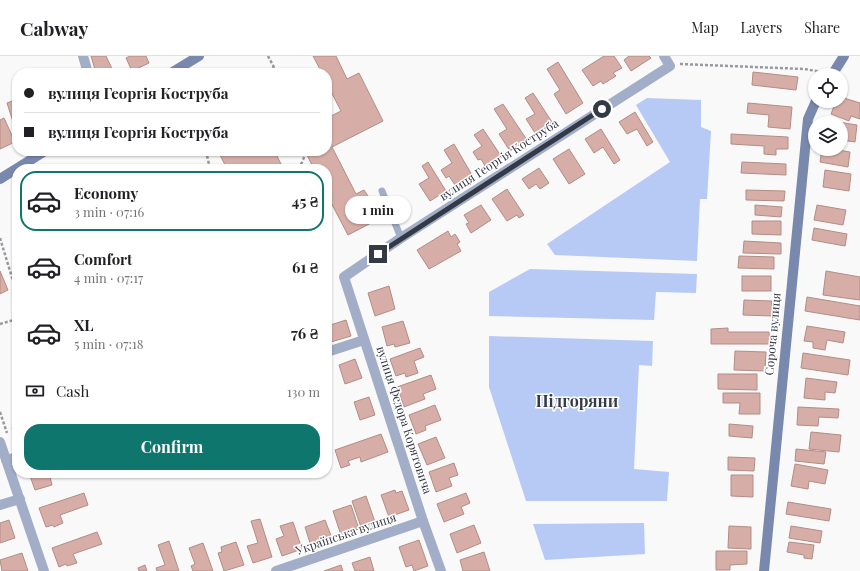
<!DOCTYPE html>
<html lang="en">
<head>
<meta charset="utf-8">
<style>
	:root { --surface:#fff; --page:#f6f6f6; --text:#202124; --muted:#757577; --line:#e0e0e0; --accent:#0f766e }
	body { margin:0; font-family:"Playfair Display",serif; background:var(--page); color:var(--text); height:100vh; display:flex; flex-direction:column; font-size:15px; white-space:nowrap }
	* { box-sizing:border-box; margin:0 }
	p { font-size:13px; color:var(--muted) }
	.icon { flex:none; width:22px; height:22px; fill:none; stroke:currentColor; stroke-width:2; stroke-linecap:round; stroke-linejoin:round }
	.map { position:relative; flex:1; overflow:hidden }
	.drawer { position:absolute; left:12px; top:108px; width:320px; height:314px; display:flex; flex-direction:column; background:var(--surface); border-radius:16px; box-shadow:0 1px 3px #0004 }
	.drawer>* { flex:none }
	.top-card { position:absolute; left:12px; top:12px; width:320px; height:88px; border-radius:16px; box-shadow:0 1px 3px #0004; display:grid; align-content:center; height:88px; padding:0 12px; background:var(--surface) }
	.buttons { position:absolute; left:808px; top:12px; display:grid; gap:8px }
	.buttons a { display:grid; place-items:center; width:40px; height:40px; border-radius:50%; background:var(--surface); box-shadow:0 1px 3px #0004; font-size:20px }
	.end { position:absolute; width:18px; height:18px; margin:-9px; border:5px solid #343946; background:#fff; box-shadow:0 0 0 2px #fff }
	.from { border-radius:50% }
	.bubble { position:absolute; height:28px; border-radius:14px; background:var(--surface); box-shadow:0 1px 3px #0004; font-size:13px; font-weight:700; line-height:28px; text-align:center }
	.top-card b { display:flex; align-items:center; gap:14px; height:38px; font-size:15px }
	.top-card b+b { border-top:1px solid var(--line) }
	.top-card i { width:10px; height:10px; background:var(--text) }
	ul { padding:7px 0 0; list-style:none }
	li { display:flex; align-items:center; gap:12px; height:60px; margin:0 8px 6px; padding:0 4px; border:2px solid transparent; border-radius:16px }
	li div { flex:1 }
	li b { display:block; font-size:15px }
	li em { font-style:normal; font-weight:700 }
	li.on { border-color:var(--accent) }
	li>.icon { width:36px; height:36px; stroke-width:1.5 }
	.pay { display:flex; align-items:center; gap:10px; height:44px; padding:0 12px; font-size:15px }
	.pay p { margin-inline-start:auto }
	.action { display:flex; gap:8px; margin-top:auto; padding:8px 12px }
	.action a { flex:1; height:46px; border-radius:16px; background:var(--accent); color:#fff; font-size:16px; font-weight:700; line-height:46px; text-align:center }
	header { display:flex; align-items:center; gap:24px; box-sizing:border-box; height:56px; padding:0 20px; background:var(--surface); border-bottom:1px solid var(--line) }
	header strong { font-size:19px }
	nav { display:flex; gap:22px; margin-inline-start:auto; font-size:14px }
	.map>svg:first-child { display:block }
</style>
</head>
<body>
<header>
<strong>Cabway</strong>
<nav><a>Map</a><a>Layers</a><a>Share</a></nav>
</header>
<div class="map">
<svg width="860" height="515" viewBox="0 0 860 515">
	<rect width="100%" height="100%" fill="#f9f9f9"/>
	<g fill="#b7c9f5">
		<path d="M647 42 701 44V71L711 75 707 143H700L697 205 555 199 547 188 670 106 636 49Z"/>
		<path d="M530 213 697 218 696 237 656 236 654 264 489 260V236Z"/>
		<path d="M489 280 653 285 652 310 639 309 634 413 669 416 667 445H526L489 331Z"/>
		<path d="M644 467 645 498 545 504 533 468Z"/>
	</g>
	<g fill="#d7aea7" stroke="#b38c85">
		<path d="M91 0H106L114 17H96Z"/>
		<path d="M130 0H146L149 7 132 15 126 2Z"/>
		<path d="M313 0H336L347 23 359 17 383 65 332 91 356 138 364 134 368 140 359 144 371 167 348 179 327 139V113H314L305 95H327V62L341 55 327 28V17H322Z"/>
		<path d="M604 0H614L622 12 613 17 616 20 603 28 601 25 593 30 582 14Z"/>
		<path d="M629 0H649L651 2 631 15 624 4Z"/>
		<path d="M558 6 583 47 566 58 554 38 560 34 547 13Z"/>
		<path d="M753 16 798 21 796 34 752 29Z"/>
		<path d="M533 37 552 66 535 77 526 63 535 58 525 42Z"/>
		<path d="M841 41 860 47V63L851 60 849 65 831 58 836 45H841Z"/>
		<path d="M17 43V78L7 47Z"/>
		<path d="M748 47 792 51 790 73 768 71 769 59 747 57Z"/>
		<path d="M503 48 527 84 510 95 499 78 507 73 494 53Z"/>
		<path d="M635 56 653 86 647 90 637 73 627 78 619 66Z"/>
		<path d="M4 62 15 86 0 93V64Z"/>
		<path d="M826 64 857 69 855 86 841 84V67H825Z"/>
		<path d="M483 73 501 100 485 110 481 103 478 104 473 96 482 90 474 79Z"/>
		<path d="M601 73 620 104 614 108 603 91 594 97 585 83Z"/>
		<path d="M731 78 788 81V93H776V99L764 98V90L731 88Z"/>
		<path d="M454 88 472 119 455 129 449 120 446 122 441 114 452 107 444 94Z"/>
		<path d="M569 93 585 118 569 128 553 103Z"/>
		<path d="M822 93H832L850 96 848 111 820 106Z"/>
		<path d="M218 95H287L277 100 283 112 281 113H227Z"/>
		<path d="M428 106 446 135 430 145 419 128 429 122 422 110Z"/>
		<path d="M742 106 786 108V119L741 117Z"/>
		<path d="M539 112 549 127 540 133 536 128 529 133 522 123Z"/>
		<path d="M825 114 851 118 849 135 823 131Z"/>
		<path d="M507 133 524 159 519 162 517 159 507 165 492 143Z"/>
		<path d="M746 134 785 135 784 145 746 144Z"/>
		<path d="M481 149 491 164 471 177 466 168 469 167 464 159Z"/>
		<path d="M755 149 782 151 781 161 755 159Z"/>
		<path d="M817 149 846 154 843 169 814 164Z"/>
		<path d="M752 165H781V179L752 178Z"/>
		<path d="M814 172 847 178 845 190 812 184Z"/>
		<path d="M448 175 451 181 455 178 460 186 457 188 461 195 429 213 417 194Z"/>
		<path d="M744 185 781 187V198L743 197Z"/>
		<path d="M739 200 774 201V213L738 212Z"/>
		<path d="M0 215 8 234 0 238Z"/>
		<path d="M826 215 860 221V244L823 239Z"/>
		<rect x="742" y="220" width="29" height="15"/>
		<path d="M389 230 395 253 375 260 368 237Z"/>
		<path d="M807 241 860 250V264L805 255Z"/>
		<path d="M744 244 772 245V260L743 259Z"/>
		<path d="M346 264 351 280 331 286 327 270Z"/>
		<path d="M403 265 410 287 395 291 394 288 387 290 382 271Z"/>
		<path d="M807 270 845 276 843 287 827 284 825 294 813 292V286L804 285Z"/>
		<path d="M728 272V276H769L770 288H711V273Z"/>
		<path d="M420 292 424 301 414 305 418 317 406 321 405 317 396 320 390 303Z"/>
		<path d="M735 295 766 296 765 315 734 314Z"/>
		<path d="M803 297 850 304 848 319 801 312Z"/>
		<path d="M355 303 362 322 345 328 339 309Z"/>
		<path d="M718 318H757V334L718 333Z"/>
		<path d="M431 319 436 333 423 338 425 343 404 351 397 331Z"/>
		<path d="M806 322 837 326 835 337 825 336V344L804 342Z"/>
		<path d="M723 337H760V358H739L740 347H723Z"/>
		<path d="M369 341 375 359 360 364 354 346Z"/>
		<path d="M435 349 441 364 425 370 426 374 416 378 409 359Z"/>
		<path d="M798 351 839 353 838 362 819 361 818 370 797 369Z"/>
		<path d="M729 368 753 370 752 382 729 380Z"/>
		<path d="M17 370V384L12 372Z"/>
		<path d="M811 376 841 379 839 396 809 393Z"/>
		<path d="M381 378 388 396 361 406 360 401 348 405 350 409 341 412 335 394Z"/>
		<path d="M436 381 445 402 427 409 418 388Z"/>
		<path d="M796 393 826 396 824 408 795 405Z"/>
		<path d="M728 401 755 402 754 415 728 414Z"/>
		<path d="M454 407 458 419 449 422 452 430 436 436 429 416Z"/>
		<path d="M795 408 828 414 825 428 809 425 808 433 791 430Z"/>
		<path d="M29 417H56V419L50 421 52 429 35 434Z"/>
		<path d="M731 419H753V441L731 440Z"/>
		<path d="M395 434 396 437 402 435 409 454 389 461 381 439Z"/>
		<path d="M84 437 88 449 60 459 63 467 54 471 53 469 46 471 39 452Z"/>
		<path d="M466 437 470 447 461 451 464 458 444 466 437 448Z"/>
		<path d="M366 440 375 466 361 471 352 445Z"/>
		<path d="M788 446 831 453 829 465 786 458Z"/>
		<path d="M351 449 359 473 341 479 333 455Z"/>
		<path d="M260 463 272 501 253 507 247 490 258 487 251 465Z"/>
		<path d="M9 464 15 482 0 487V467Z"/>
		<path d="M325 464 332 482 311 490 305 471Z"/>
		<path d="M293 466 302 493 282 500 276 483 284 480 280 470Z"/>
		<path d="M474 469 481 487 457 497 450 478Z"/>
		<path d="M729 470 751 471V493L728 492Z"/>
		<path d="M791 470 822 475 820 487 789 482Z"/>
		<path d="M97 476 102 488 73 498 77 507 67 510 66 508 59 511 52 492Z"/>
		<path d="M419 484 428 510 414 515 412 509 406 511 399 491Z"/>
		<path d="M169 485 179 515H157L156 512 165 509 158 489Z"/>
		<path d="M236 486 244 509 224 515 218 497 222 496 221 491Z"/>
		<path d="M789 486 814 489 812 503 804 502V499L787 496Z"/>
		<path d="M203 487 213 515H193L191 510 195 508 189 492Z"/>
		<path d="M716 495H747V508L730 509V514H716Z"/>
		<path d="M484 496 490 515H463L460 504Z"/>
		<path d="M22 497 28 515H2L0 504Z"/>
		<path d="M370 501 374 515H355L352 507Z"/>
		<path d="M145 509 147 515H139L138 512Z"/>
		<path d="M341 509 343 515H324Z"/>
	</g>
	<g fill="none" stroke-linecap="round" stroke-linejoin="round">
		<g stroke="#96999f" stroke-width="2.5" stroke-dasharray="3 2" stroke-linecap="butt">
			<path d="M268 0 277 17"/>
			<path d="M680 8 804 13 823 16"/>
			<path d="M264 17 274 11"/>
			<path d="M206 95 210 113"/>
			<path d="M299 113 306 97"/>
			<path d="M0 182 17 238"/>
			<path d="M0 268 17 263"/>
			<path d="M0 356 7 377"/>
		</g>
		<path stroke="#a2adc7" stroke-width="7" d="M382 135 401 182"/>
		<g stroke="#a2adc7" stroke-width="10">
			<path d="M83 0 88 17"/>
			<path d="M327 296 364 284"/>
			<path d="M0 386 44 515"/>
			<path d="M6 404 17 401"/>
			<path d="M0 449 20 443"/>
			<path d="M276 515 423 465"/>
			<path d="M441 515 423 465 344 221 401 182 670 10 664 0"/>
		</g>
		<g stroke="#7988ad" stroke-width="10">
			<path d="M171 17 199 0"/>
			<path d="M832 19 844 0"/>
			<path d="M0 123 45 95"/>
			<path d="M764 515 808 63 816 45"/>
		</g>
	</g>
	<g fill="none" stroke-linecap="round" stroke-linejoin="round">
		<path stroke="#343946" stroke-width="5" d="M378 198 602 53"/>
	</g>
	<g text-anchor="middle" stroke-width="3" stroke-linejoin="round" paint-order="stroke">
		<g font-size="12" fill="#343946" stroke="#fff">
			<text transform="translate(499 104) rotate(-33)" y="4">вулиця Георгія Коструба</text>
			<text transform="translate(773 278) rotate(-85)" y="4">Сороча вулиця</text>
			<text transform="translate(404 364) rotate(72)" y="4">вулиця Федора Корятовича</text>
			<text transform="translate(346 478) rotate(-19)" y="4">Українська вулиця</text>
		</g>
		<g font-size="16" font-weight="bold" fill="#343946" stroke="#fff">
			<text x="577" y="351">Підгоряни</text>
		</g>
	</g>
</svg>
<div class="buttons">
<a><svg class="icon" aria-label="locate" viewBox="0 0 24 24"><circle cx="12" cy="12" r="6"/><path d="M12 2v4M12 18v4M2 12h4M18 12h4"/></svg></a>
<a><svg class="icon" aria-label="layers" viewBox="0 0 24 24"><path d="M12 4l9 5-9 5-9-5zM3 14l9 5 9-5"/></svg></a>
</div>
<i class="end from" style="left:602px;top:53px"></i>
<i class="end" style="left:378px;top:198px"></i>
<div class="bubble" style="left:345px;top:140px;width:66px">1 min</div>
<div class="top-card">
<b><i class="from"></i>вулиця Георгія Коструба</b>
<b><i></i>вулиця Георгія Коструба</b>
</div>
<section class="drawer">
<ul>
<li class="on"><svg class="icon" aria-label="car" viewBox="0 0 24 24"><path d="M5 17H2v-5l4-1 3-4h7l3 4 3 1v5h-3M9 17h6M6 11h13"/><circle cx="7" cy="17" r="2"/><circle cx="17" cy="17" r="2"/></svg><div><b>Economy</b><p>3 min · 07:16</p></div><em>45 ₴</em></li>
<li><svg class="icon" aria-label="car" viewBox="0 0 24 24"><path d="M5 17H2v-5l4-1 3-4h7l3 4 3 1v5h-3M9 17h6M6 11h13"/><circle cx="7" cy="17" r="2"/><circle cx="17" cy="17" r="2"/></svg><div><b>Comfort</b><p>4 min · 07:17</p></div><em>61 ₴</em></li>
<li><svg class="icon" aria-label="car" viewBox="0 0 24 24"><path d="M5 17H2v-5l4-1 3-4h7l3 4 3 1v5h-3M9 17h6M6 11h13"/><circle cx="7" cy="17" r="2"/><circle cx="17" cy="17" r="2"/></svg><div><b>XL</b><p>5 min · 07:18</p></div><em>76 ₴</em></li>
</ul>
<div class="pay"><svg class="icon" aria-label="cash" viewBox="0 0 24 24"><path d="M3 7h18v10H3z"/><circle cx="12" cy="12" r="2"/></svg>Cash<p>130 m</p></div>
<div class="action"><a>Confirm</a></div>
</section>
</div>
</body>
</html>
